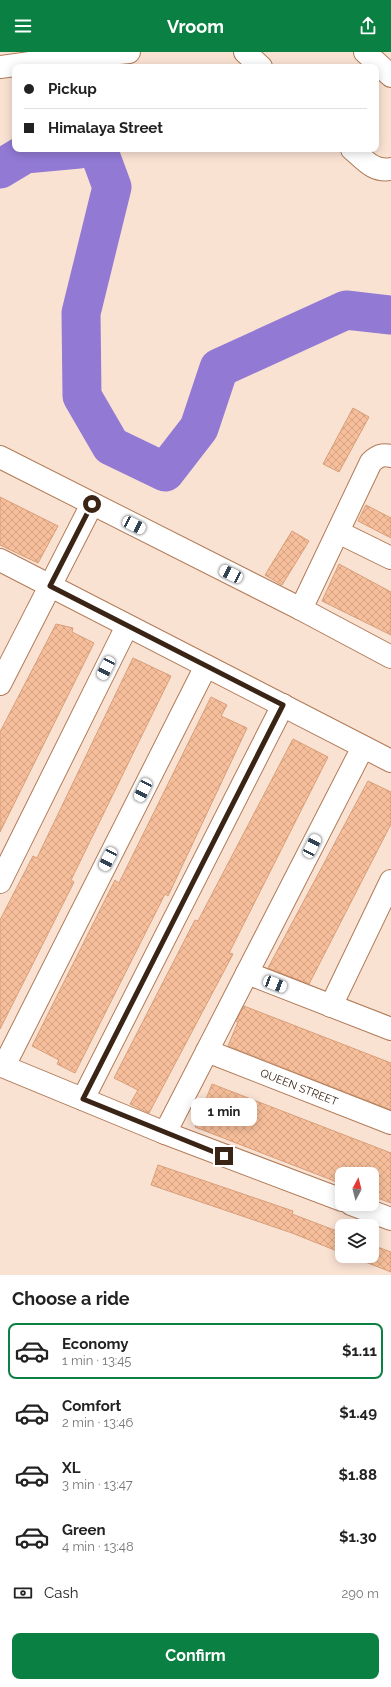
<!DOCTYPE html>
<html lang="en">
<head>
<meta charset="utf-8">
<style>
	:root { --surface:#fff; --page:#f6f6f6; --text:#222; --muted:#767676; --line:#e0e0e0; --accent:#0b8043 }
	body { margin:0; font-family:Raleway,sans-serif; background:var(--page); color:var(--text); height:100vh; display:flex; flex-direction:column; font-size:15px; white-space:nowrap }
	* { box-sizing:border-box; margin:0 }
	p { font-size:13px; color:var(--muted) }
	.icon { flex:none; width:22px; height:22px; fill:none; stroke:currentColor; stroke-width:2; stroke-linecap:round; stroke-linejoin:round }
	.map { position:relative; height:1223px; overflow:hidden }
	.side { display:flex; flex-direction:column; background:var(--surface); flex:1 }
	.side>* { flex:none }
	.guide { position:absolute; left:12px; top:12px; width:367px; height:88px; border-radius:8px; box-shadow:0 2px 10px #0003; display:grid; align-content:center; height:88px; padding:0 12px; background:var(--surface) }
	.needle { width:26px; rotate:7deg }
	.fabs { position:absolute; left:335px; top:1115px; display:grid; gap:8px }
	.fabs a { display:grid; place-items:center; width:44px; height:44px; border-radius:8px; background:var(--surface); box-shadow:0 2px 10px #0003; font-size:20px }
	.end { position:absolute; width:18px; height:18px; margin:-9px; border:5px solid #3a2415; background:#fff; box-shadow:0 0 0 2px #fff }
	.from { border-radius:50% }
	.bubble { position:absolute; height:28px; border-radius:8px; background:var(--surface); box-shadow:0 2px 10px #0003; font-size:13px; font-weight:700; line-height:28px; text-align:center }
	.car { position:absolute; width:12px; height:24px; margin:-12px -6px; border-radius:5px; box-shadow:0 0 3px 1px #0007; background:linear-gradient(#fff 24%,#345 0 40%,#fff 0 76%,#345 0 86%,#fff 0) }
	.guide b { display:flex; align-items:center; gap:14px; height:38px; font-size:15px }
	.guide b+b { border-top:1px solid var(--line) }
	.guide i { width:10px; height:10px; background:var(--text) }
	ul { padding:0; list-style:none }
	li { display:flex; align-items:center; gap:12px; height:56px; margin:0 8px 6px; padding:0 4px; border:2px solid transparent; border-radius:8px }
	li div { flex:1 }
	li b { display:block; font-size:15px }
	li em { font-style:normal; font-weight:700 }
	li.selected { border-color:var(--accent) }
	li>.icon { width:36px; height:36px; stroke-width:1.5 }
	h2 { padding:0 12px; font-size:18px; line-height:48px }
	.pay { display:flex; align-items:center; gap:10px; height:44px; padding:0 12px; font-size:15px }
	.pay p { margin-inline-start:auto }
	.primary-button { display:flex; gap:8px; margin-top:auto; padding:8px 12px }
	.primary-button a { flex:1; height:46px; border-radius:8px; background:var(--accent); color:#fff; font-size:16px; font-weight:700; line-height:46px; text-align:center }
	header { display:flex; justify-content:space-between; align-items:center; height:52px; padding:0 12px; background:var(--accent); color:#fff; font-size:18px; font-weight:700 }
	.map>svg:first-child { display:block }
</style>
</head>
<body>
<header><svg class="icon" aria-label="menu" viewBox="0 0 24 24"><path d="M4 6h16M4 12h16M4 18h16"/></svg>Vroom<svg class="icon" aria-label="share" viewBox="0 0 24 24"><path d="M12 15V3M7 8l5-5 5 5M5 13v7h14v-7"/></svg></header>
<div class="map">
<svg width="391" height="1223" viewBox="0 0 391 1223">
	<defs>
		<pattern id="building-cross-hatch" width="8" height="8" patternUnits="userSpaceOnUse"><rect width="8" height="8" fill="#f6be9a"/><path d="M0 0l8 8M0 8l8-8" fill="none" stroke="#d4a384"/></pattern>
	</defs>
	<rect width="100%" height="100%" fill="#fae2d3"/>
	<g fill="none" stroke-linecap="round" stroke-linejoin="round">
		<g stroke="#9179d4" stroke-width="39">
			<path d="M98 97 112 135 81 261 82 344 111 394 165 420 199 376 219 316 346 258 391 263"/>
			<path d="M0 117 25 102 79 97"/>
		</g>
	</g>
	<g fill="url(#building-cross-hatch)" stroke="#d89f7a">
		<path d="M353 356 369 365 339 420 323 412Z"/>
		<path d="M0 445 58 474 38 511 0 493Z"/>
		<path d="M366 453 391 466V486L358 469Z"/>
		<path d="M292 479 309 489 282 533 265 523Z"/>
		<path d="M339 512 391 540V583L322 549Z"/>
		<path d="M56 572 73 576 72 580 94 591 0 780V680Z"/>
		<path d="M133 606 171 624 71 828 74 830 0 977V868L33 804 37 806Z"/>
		<path d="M211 645 227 653 221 664 247 676 168 844 165 842 75 1021 57 1012 59 1008 32 994 115 828 119 831Z"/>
		<path d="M293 687 328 705 229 901 233 902 149 1061 130 1052 138 1038 114 1026 195 868 198 869Z"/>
		<path d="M368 729 391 740V772L309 932 268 916Z"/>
		<path d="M244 954 391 1011V1058L228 994 238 970 236 969Z"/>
		<path d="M212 1032 391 1101V1151L372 1144V1122H342V1132L195 1075Z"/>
		<path d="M158 1113 293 1159 292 1162 342 1181V1201L292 1181 151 1133Z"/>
		<path d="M372 1193 391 1200V1220L350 1204H372Z"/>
	</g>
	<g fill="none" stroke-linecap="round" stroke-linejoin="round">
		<defs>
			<g id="minor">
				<path d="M245 0 261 15"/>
				<path d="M365 0 391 24"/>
				<path d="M0 15 59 7 129 0"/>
				<path d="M352 97C365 108 373 120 391 117"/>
				<path d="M0 405 301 557 391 605"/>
				<path d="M338 480 391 506"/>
				<path d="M0 508 391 709"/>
				<path d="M301 557 371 410C378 404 382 402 391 404"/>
				<path d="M0 632 92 452"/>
				<path d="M0 830 127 574"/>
				<path d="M247 921 391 977"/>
				<path d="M331 954 391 829"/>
				<path id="s1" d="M207 999 391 1071"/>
				<path d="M0 1013 165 1081 342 1148"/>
				<path d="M4 1014 206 614"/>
				<path d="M83 1047 283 653"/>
				<path d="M165 1081 363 695"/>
				<path d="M351 1152 391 1167"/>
			</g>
		</defs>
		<use href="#minor" stroke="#b17b57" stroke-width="24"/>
		<use href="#minor" stroke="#fff" stroke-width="22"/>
	</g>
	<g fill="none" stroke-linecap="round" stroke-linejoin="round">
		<path stroke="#3a2415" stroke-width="5" d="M92 452 50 534 283 653 83 1047 224 1104"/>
	</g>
	<g text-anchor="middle" stroke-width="3" stroke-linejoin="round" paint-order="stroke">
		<g font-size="11" fill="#3a2415" stroke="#fae2d3">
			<text dy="4" stroke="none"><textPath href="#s1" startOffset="99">QUEEN STREET</textPath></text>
		</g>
	</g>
</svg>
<div class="fabs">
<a><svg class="needle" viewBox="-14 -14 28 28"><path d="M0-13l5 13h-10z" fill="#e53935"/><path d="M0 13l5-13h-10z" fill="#767676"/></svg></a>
<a><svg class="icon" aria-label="layers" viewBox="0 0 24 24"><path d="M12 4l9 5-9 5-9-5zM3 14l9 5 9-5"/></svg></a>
</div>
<i class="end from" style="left:92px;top:452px"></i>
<i class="end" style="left:224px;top:1104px"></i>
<div class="bubble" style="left:191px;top:1046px;width:66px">1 min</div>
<i class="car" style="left:134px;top:473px;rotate:117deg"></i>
<i class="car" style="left:231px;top:522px;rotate:296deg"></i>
<i class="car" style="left:106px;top:616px;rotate:207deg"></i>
<i class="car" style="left:143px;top:738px;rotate:206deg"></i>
<i class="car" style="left:312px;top:794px;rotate:27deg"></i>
<i class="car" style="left:108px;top:807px;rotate:207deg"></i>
<i class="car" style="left:275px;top:932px;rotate:111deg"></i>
<div class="guide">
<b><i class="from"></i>Pickup</b>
<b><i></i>Himalaya Street</b>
</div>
</div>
<section class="side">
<h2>Choose a ride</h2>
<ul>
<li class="selected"><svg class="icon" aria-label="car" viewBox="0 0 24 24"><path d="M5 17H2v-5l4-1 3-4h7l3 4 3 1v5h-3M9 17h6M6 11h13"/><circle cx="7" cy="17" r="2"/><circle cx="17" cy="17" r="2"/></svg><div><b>Economy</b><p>1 min · 13:45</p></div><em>$1.11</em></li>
<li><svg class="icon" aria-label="car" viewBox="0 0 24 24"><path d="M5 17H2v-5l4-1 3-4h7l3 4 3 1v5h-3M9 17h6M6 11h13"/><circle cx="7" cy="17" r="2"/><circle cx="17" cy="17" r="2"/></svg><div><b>Comfort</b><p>2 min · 13:46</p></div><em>$1.49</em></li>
<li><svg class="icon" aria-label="car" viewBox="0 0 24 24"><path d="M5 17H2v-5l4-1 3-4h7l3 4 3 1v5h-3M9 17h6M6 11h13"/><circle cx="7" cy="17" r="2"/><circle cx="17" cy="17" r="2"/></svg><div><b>XL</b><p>3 min · 13:47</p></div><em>$1.88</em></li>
<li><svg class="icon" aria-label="car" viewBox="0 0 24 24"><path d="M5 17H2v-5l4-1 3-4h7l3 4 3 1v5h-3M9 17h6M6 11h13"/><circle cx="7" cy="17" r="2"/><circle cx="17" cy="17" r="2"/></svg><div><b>Green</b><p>4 min · 13:48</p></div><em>$1.30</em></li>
</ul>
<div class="pay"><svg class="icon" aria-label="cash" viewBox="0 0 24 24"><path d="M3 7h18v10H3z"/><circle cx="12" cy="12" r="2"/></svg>Cash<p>290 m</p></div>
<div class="primary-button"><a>Confirm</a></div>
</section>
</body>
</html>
